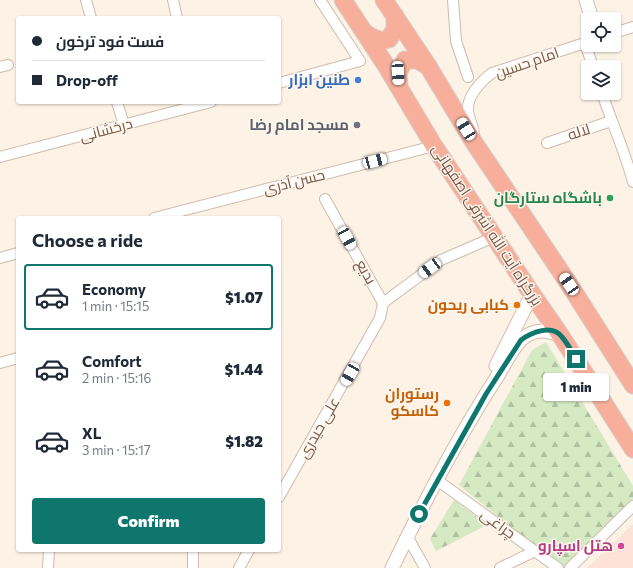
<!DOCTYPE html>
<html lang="en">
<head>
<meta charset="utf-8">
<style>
	:root { --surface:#fff; --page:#f2f2f3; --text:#1f2937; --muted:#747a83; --line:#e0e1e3; --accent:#0f766e }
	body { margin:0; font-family:Commissioner,Cairo,sans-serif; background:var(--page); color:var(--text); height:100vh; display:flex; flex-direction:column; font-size:15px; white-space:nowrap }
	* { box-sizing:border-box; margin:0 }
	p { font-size:13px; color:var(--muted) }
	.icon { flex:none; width:22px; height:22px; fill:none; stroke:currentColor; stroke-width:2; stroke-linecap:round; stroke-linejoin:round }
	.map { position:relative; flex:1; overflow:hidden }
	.drawer { position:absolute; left:16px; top:216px; width:265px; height:336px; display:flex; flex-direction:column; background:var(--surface); border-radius:4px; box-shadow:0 1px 3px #0004 }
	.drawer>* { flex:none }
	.guide { position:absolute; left:16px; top:16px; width:265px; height:88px; border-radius:4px; box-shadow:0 1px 3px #0004; display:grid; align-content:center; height:88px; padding:0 16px; background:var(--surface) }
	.tools { position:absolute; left:581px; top:12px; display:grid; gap:8px }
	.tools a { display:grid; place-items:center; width:40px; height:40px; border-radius:4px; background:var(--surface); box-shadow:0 1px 3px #0004; font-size:20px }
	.end { position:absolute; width:18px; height:18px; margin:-9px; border:5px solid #0f766e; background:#fff; box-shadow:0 0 0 2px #fff }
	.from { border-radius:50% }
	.bubble { position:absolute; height:28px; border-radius:4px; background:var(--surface); box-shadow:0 1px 3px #0004; font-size:13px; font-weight:800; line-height:28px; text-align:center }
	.car { position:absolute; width:12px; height:24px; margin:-12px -6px; border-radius:5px; box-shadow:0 0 3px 1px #0007; background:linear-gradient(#fff 24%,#345 0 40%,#fff 0 76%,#345 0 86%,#fff 0) }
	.guide b { display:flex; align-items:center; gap:14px; height:38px; font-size:15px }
	.guide b+b { border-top:1px solid var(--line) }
	.guide i { width:10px; height:10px; background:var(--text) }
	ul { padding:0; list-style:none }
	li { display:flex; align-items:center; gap:12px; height:66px; margin:0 8px 6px; padding:0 8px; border:2px solid transparent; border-radius:4px }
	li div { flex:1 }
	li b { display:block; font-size:15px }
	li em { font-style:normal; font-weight:800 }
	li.on { border-color:var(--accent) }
	li>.icon { width:36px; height:36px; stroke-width:1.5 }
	h2 { padding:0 16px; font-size:18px; line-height:48px }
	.button { display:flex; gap:8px; margin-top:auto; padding:8px 16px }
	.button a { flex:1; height:46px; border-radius:4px; background:var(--accent); color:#fff; font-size:16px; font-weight:800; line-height:46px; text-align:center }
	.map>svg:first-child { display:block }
</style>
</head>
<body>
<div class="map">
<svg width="633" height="568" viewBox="0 0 633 568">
	<defs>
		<pattern id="forest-firs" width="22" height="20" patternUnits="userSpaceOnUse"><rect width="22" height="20" fill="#d5eac3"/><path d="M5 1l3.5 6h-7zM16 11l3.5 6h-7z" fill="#b1c0a0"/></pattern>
	</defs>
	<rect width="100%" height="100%" fill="#fcf2e5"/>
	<path fill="#fde2d9" d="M633 524V568H587Z"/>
	<g fill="url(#forest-firs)">
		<path d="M546 342 633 486V499L562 568 459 485 532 350Z"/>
		<path d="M454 500 487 525 436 551 430 539Z"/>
	</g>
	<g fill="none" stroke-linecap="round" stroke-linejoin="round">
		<defs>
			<g id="street">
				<path d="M86 0 91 18"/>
				<path d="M173 0 177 18"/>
				<path d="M453 0 456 41 468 77"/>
				<path d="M614 33 633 27"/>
				<path d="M585 43 593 67"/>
				<path d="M0 67 8 65"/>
				<path d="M279 83 360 61 320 0"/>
				<path d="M602 93C612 123 625 152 633 182"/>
				<path d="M117 102 124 125"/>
				<path d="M474 139C475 126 470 123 468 112 466 97 481 81 492 73L588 42"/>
				<path d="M547 143 611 121"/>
				<path d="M0 157 211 102"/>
				<path d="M325 199 383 303"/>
				<path d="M154 218 434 146"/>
				<path d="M0 258 18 253"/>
				<path d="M0 363 18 358"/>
				<path d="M437 480 558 568"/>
				<path d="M279 497 380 318 383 303 441 260 494 237"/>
				<path d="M407 536 425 568"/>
				<path d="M48 568 49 550"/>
				<path d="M193 568V550"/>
				<path d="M239 568 249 550"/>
				<path d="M500 568 535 551"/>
				<path d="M570 568 633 506"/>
			</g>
			<g id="secondary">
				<path d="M586 0 592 19"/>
				<path d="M496 366 532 294"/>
				<path d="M392 568C423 504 457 439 495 380 503 368 512 348 522 339 535 328 547 330 561 336"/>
			</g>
			<g id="highway">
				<path d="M343 0 385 64 434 146 532 294 561 336 633 449"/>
				<path d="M384 0 428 66 473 141 569 284 633 385"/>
				<path d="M365 33C373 38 380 42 389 39L395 29V16"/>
				<path d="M399 87 398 73 405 60H417L428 66"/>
			</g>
		</defs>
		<use href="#street" stroke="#d0bbae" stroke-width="12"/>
		<use href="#secondary" stroke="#d3bbab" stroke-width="15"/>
		<use href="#highway" stroke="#d9d0cc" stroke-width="19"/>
		<use href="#street" stroke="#fff" stroke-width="10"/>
		<use href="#secondary" stroke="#fff" stroke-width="13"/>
		<use href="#highway" stroke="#f7af9c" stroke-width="17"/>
	</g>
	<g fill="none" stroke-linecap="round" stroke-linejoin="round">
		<path stroke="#0f766e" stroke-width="5" d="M419 514 486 394 521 340C532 332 552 324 562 337 568 344 572 352 576 359"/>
	</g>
	<circle fill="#3f7fe0" stroke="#fff6ec" stroke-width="1.5" cx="358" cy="80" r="4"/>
	<circle fill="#6b7280" stroke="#fff6ec" stroke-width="1.5" cx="357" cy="125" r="4"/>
	<circle fill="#2e9e5b" stroke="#fff6ec" stroke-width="1.5" cx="610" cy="198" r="4"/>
	<g fill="#e8710a" stroke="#fff6ec" stroke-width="1.5">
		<circle cx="517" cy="305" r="4"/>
		<circle cx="447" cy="403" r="4"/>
	</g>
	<circle fill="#d1479c" stroke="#fff6ec" stroke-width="1.5" cx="621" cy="546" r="4"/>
	<g text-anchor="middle" stroke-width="3" stroke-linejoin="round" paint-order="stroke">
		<g font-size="15" fill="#76574a" stroke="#fff6ec">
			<text transform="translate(527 63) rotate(-19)" y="5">امام حسین</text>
			<text transform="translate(106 130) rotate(-15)" y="5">درخشانی</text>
			<text transform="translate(579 132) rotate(-18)" y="5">لاله</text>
			<text transform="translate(294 182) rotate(-14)" y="5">حسن آذری</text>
			<text transform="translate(487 225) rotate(57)" y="5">بزرگراه آیت الله اشرفی اصفهانی</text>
			<text transform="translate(366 272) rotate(61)" y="5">بدیع</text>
			<text transform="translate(319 428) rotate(-60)" y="5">علی حیدری</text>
			<text transform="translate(498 524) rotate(36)" y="5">چراغی</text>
		</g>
		<g font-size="15" font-weight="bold" fill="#366cbe" stroke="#fff6ec" text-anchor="end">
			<text x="350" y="85">طنین ابزار</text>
		</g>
		<g font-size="15" font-weight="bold" fill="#5b616d" stroke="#fff6ec" text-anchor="end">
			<text x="349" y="130">مسجد امام رضا</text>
		</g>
		<g font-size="15" font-weight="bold" fill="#27864d" stroke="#fff6ec" text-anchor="end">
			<text x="602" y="203">باشگاه ستارگان</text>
		</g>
		<g font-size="15" font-weight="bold" fill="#c56008" stroke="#fff6ec" text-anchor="end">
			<text x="509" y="310">کبابی ریحون</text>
			<text x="439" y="399">رستوران<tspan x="439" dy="17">کاسکو</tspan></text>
		</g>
		<g font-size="15" font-weight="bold" fill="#b23c85" stroke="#fff6ec" text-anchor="end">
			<text x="613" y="551">هتل اسپارو</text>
		</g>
	</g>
</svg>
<div class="tools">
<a><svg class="icon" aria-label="locate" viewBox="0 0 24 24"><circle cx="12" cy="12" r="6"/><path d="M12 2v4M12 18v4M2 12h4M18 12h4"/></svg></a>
<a><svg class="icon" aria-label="layers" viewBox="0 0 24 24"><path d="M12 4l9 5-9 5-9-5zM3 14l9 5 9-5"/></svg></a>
</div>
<i class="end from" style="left:419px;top:514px"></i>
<i class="end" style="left:576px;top:359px"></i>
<div class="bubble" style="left:543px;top:373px;width:66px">1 min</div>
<i class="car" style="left:398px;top:73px;rotate:177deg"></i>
<i class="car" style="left:466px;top:129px;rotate:328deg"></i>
<i class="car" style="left:375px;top:161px;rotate:75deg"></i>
<i class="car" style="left:347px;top:238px;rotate:151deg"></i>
<i class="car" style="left:430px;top:268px;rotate:234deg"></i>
<i class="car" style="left:569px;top:284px;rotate:326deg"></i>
<i class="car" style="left:350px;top:374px;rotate:210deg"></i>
<div class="guide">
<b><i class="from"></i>فست فود ترخون</b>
<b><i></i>Drop-off</b>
</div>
<section class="drawer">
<h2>Choose a ride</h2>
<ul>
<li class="on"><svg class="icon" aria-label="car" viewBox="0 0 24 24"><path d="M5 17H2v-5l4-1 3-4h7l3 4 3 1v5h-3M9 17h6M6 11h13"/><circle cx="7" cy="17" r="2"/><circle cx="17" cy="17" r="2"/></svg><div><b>Economy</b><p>1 min · 15:15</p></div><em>$1.07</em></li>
<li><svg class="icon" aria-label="car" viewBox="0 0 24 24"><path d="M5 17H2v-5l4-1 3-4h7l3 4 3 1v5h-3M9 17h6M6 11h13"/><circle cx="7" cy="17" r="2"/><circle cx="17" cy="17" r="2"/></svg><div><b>Comfort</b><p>2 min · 15:16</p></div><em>$1.44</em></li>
<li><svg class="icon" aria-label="car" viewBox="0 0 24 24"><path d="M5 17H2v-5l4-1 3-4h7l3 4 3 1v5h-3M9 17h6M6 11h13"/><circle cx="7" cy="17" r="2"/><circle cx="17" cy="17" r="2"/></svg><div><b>XL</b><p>3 min · 15:17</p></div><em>$1.82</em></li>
</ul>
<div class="button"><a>Confirm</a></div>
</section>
</div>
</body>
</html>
